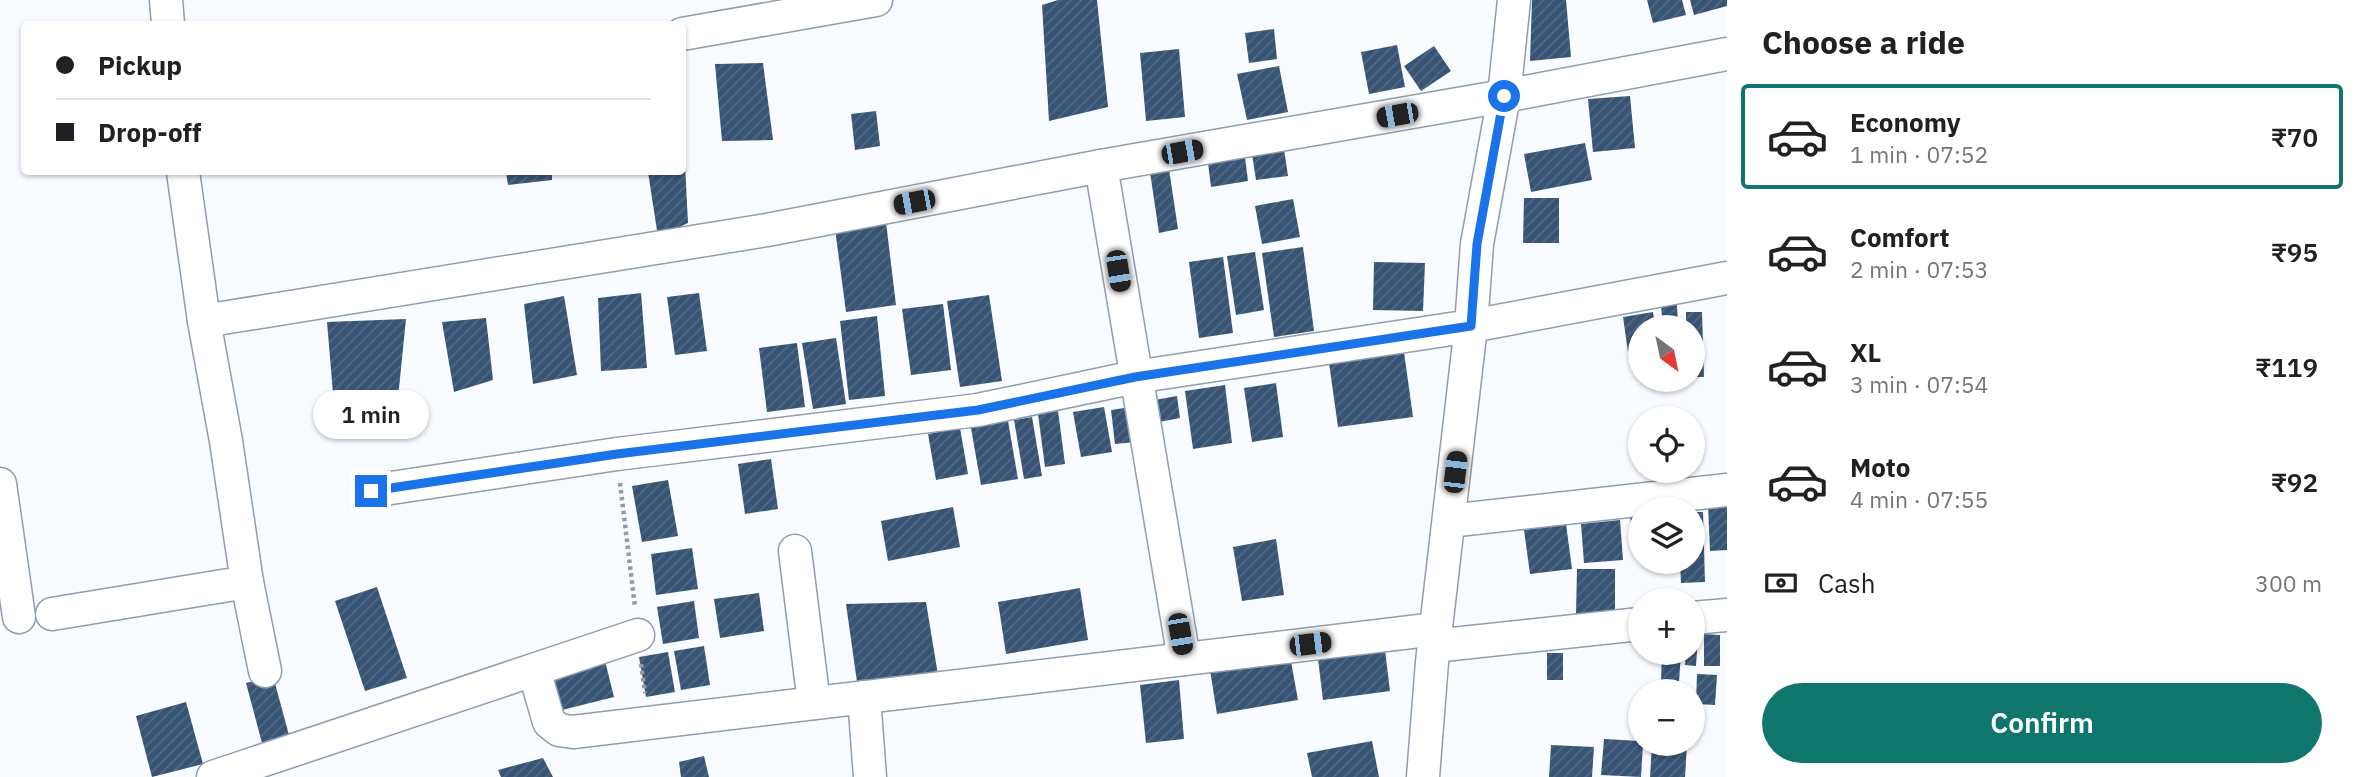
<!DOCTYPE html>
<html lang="en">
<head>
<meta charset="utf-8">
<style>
	:root { --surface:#fff; --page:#f2f2f2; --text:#202124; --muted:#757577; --line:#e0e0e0; --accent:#0f766e }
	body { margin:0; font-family:"IBM Plex Sans",sans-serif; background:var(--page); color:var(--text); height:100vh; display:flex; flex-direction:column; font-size:26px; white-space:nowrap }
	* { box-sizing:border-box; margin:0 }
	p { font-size:23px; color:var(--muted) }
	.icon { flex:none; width:38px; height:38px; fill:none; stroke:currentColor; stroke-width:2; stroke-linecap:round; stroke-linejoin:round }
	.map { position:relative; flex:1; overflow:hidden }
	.side { display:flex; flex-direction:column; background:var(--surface); width:630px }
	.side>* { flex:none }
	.guide { position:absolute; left:21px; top:21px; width:665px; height:154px; border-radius:7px; box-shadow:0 2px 5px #0004; display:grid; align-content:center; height:154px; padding:0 35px; background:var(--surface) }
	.needle { width:46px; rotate:147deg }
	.tools { position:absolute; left:1628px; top:315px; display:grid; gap:14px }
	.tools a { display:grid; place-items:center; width:77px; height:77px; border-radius:50%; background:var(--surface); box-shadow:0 2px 5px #0004; font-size:35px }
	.end { position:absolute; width:32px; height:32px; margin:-16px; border:9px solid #1a73e8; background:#fff; box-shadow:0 0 0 4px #fff }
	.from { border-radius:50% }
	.bubble { position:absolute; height:49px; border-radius:24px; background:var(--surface); box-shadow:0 2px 5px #0004; font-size:23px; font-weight:600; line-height:49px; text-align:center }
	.car { position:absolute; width:21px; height:42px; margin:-21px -10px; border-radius:9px; box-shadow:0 0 5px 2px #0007; background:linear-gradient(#222 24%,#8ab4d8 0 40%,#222 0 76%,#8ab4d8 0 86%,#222 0) }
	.guide b { display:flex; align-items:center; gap:24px; height:66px; font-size:26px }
	.guide b+b { border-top:2px solid var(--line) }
	.guide i { width:18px; height:18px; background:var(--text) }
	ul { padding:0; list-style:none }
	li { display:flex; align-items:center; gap:21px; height:105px; margin:0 14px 10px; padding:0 21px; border:4px solid transparent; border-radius:7px }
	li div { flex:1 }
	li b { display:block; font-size:26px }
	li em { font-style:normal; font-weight:600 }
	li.on { border-color:var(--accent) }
	li>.icon { width:63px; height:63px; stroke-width:1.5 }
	h2 { padding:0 35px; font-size:32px; line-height:84px }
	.pay { display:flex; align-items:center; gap:18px; height:77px; padding:0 35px; font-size:26px }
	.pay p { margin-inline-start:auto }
	.primary-button { display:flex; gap:14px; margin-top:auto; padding:14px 35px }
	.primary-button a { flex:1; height:80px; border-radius:42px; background:var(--accent); color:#fff; font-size:28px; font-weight:600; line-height:80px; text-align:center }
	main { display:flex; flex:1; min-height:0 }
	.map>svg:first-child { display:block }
</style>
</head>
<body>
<main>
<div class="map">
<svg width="1727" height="777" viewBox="0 0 1727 777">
	<defs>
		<pattern id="building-hatch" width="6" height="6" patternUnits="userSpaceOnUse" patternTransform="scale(1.75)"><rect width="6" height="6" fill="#385475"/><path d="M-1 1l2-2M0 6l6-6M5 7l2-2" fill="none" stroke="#526983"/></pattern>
	</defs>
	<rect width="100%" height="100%" fill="#f8fbff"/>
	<g fill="url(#building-hatch)">
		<path d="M1058 0H1097L1108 107 1049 121 1042 5Z"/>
		<path d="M1532 0H1566L1571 57 1530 61Z"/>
		<path d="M1647 0H1682L1686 15 1653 23Z"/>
		<path d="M1690 0H1727V6L1694 15Z"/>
		<path d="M1274 29 1277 59 1249 63 1245 33Z"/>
		<path d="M1397 45 1405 87 1369 94 1361 52Z"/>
		<path d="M1434 46 1451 71 1421 91 1404 66Z"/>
		<path d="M1179 49 1185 117 1146 121 1140 53Z"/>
		<path d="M763 63 773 140 722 141 715 64Z"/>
		<path d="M1279 66 1288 112 1247 120 1237 74Z"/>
		<path d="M1630 96 1635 148 1593 152 1588 99Z"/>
		<path d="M876 111 880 146 855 150 851 114Z"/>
		<path d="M1585 143 1592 180 1531 192 1524 154Z"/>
		<path d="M1244 149 1248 181 1211 187 1207 155Z"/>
		<path d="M1284 149 1288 176 1256 180 1252 154Z"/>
		<path d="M682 164H685L688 223 658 237 648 172H682Z"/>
		<path d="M1169 169 1178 229 1159 233 1150 172Z"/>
		<path d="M506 172H552V180L508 185Z"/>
		<path d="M1524 198H1559V243H1523Z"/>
		<path d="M1293 199 1300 237 1262 244 1255 206Z"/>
		<path d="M886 222 896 305 846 312 835 229Z"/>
		<path d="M1303 247 1314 331 1274 337 1262 253Z"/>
		<path d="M1255 252 1264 310 1236 315 1227 256Z"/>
		<path d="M1223 257 1233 333 1199 338 1189 262Z"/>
		<path d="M1374 262 1425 263 1423 311 1373 310Z"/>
		<path d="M641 293 647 368 601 371 598 298Z"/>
		<path d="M699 293 707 351 675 355 667 297Z"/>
		<path d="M989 295 1002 381 960 387 947 301Z"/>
		<path d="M564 296 577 375 533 384 524 304Z"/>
		<path d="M943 304 951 370 911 375 902 309Z"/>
		<path d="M1677 305 1678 327H1663L1661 306Z"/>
		<path d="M1653 312 1655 327H1640V358L1629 359 1623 317Z"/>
		<path d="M1686 312H1702L1704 377H1692V327H1686Z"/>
		<path d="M877 316 885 396 849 400 840 321Z"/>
		<path d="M486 318 493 380 454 392 442 322Z"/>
		<path d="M406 319 398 398 334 405 327 322Z"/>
		<path d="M836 338 846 404 813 409 802 343Z"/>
		<path d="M797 343 805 407 767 412 759 348Z"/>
		<path d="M1404 352 1413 417 1338 427 1329 363Z"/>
		<path d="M1276 383 1283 437 1252 442 1244 388Z"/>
		<path d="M1225 385 1232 443 1193 449 1185 391Z"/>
		<path d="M1177 396 1180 418 1154 423 1149 401Z"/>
		<path d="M1104 407 1112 452 1081 457 1073 412Z"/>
		<path d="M1131 407 1135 442 1115 444 1111 410Z"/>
		<path d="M1058 411 1065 464 1045 467 1038 414Z"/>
		<path d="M1032 417 1042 476 1024 479 1014 420Z"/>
		<path d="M1008 421 1018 479 981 485 971 428Z"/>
		<path d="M960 428 968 474 936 480 928 434Z"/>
		<path d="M771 459 778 509 745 514 738 464Z"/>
		<path d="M668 480 678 536 642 542 632 486Z"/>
		<path d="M1727 504V550L1710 551 1708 505Z"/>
		<path d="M953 507 960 547 888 561 881 521Z"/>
		<path d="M1692 512H1703L1705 582 1681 583 1680 562H1692Z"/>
		<path d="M1640 515V558L1636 559 1630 517Z"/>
		<path d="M1620 520 1623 560 1584 563 1581 524Z"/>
		<path d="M1566 524 1572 569 1530 574 1524 530Z"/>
		<path d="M1276 539 1284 595 1242 601 1233 547Z"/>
		<path d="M692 548 698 589 656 595 651 554Z"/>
		<path d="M1577 569H1615V614H1576Z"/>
		<path d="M377 587 407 678 365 691 335 601Z"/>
		<path d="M1080 588 1088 640 1006 654 998 602Z"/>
		<path d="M759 593 764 631 720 638 714 599Z"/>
		<path d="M694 601 699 638 663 644 657 607Z"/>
		<path d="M926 602 938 675 857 682 846 604Z"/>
		<path d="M1704 634 1720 635V666H1704Z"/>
		<path d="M1692 636 1698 637 1696 666 1685 665 1686 653H1692Z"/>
		<path d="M704 646 710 685 681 690 674 651Z"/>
		<path d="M1385 650 1390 691 1323 700 1318 659Z"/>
		<path d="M668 652 675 692 646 697 639 657Z"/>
		<rect x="1547" y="653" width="16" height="27"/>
		<path d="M1662 653H1681L1679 682 1661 681Z"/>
		<path d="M1290 656 1298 700 1217 714 1210 670Z"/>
		<path d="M605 661 614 697 558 711 549 675Z"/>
		<path d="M1697 674 1717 675 1715 705 1696 704Z"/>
		<path d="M273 676 289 735 262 743 246 683Z"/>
		<path d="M1179 680 1184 739 1146 743 1140 685Z"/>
		<path d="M186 702 203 764 152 777 136 716Z"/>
		<path d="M1604 739 1640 741V744H1643L1641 777 1601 775Z"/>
		<path d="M1372 741 1379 777H1312L1307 753Z"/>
		<path d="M1652 744H1687L1685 777H1650Z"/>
		<path d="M1551 745 1594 747 1592 777H1549Z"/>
		<path d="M704 756 709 777H681L679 762Z"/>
		<path d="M543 758 553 777H501L498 770Z"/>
	</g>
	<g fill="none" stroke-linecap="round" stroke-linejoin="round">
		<defs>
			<g id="minor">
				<path d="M166 0 168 24"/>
				<path d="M682 34 876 0"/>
				<path d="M1101 166 1184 659"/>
				<path d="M183 172 204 321"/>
				<path d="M0 484 19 617"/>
				<path d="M371 491 617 454 978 410 1135 377 1471 326 1727 278"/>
				<path d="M1449 521 1727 490"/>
				<path d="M795 551 814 703"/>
				<path d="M247 582 265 671"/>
				<path d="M52 614 247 582 226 441 204 321 767 230 1101 166 1504 96 1727 54"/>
				<path d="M1692 618 1727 615"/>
				<path d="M1434 646 1640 624"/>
				<path d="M534 670 549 722 559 730 573 732 1436 629"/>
				<path d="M864 697 870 777"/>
				<path d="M213 777 638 635"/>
				<path d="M1423 777 1432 662 1471 326 1477 244 1504 96 1514 0"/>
			</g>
		</defs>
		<use href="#minor" stroke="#8f9dae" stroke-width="35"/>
		<g stroke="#96999f" stroke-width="4.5" stroke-dasharray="3.5 3.5" stroke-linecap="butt">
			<path d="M620 483 635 607"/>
			<path d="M641 664 645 693"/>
		</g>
		<use href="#minor" stroke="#fff" stroke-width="32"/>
	</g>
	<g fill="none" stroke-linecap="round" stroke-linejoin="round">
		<path stroke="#1a73e8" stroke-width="9" d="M371 491 617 454 978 410 1135 377 1471 326 1477 244 1504 96"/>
	</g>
</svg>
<div class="tools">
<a><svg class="needle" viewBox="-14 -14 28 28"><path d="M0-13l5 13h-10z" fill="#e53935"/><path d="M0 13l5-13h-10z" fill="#757577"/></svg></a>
<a><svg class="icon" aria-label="locate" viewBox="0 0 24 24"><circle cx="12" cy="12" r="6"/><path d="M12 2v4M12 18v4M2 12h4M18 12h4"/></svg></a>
<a><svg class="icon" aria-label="layers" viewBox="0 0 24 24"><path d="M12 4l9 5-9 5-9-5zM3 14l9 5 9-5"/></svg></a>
<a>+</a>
<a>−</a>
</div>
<i class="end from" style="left:1504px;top:96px"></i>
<i class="end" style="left:371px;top:491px"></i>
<div class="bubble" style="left:313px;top:390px;width:116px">1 min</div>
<i class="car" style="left:1397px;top:115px;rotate:260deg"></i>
<i class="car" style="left:1182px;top:152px;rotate:80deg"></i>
<i class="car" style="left:914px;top:202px;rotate:259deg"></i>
<i class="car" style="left:1118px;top:271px;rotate:171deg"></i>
<i class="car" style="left:1455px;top:472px;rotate:7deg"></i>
<i class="car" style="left:1180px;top:634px;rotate:170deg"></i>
<i class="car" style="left:1310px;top:644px;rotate:83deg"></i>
<div class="guide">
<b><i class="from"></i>Pickup</b>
<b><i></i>Drop-off</b>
</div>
</div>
<section class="side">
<h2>Choose a ride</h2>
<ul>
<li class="on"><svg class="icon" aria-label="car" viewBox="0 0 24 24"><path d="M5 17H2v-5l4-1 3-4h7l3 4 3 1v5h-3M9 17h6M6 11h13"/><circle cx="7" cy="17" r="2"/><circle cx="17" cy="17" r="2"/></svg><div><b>Economy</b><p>1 min · 07:52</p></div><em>₹70</em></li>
<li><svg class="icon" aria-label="car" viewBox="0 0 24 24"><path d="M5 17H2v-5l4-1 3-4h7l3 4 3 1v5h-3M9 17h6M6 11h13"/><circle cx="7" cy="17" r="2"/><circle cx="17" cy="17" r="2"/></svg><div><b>Comfort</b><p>2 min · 07:53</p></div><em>₹95</em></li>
<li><svg class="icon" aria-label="car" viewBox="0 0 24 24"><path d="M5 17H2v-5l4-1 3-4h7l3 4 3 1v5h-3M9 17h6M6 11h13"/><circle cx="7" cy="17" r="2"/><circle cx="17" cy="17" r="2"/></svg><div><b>XL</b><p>3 min · 07:54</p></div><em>₹119</em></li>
<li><svg class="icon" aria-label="car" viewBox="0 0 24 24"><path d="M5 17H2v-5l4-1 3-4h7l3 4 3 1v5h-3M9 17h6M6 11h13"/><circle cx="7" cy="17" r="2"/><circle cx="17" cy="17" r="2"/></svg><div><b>Moto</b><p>4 min · 07:55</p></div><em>₹92</em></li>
</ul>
<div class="pay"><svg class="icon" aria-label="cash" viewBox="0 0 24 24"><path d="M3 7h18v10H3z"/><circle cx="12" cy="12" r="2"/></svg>Cash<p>300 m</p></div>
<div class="primary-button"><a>Confirm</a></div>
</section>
</main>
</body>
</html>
